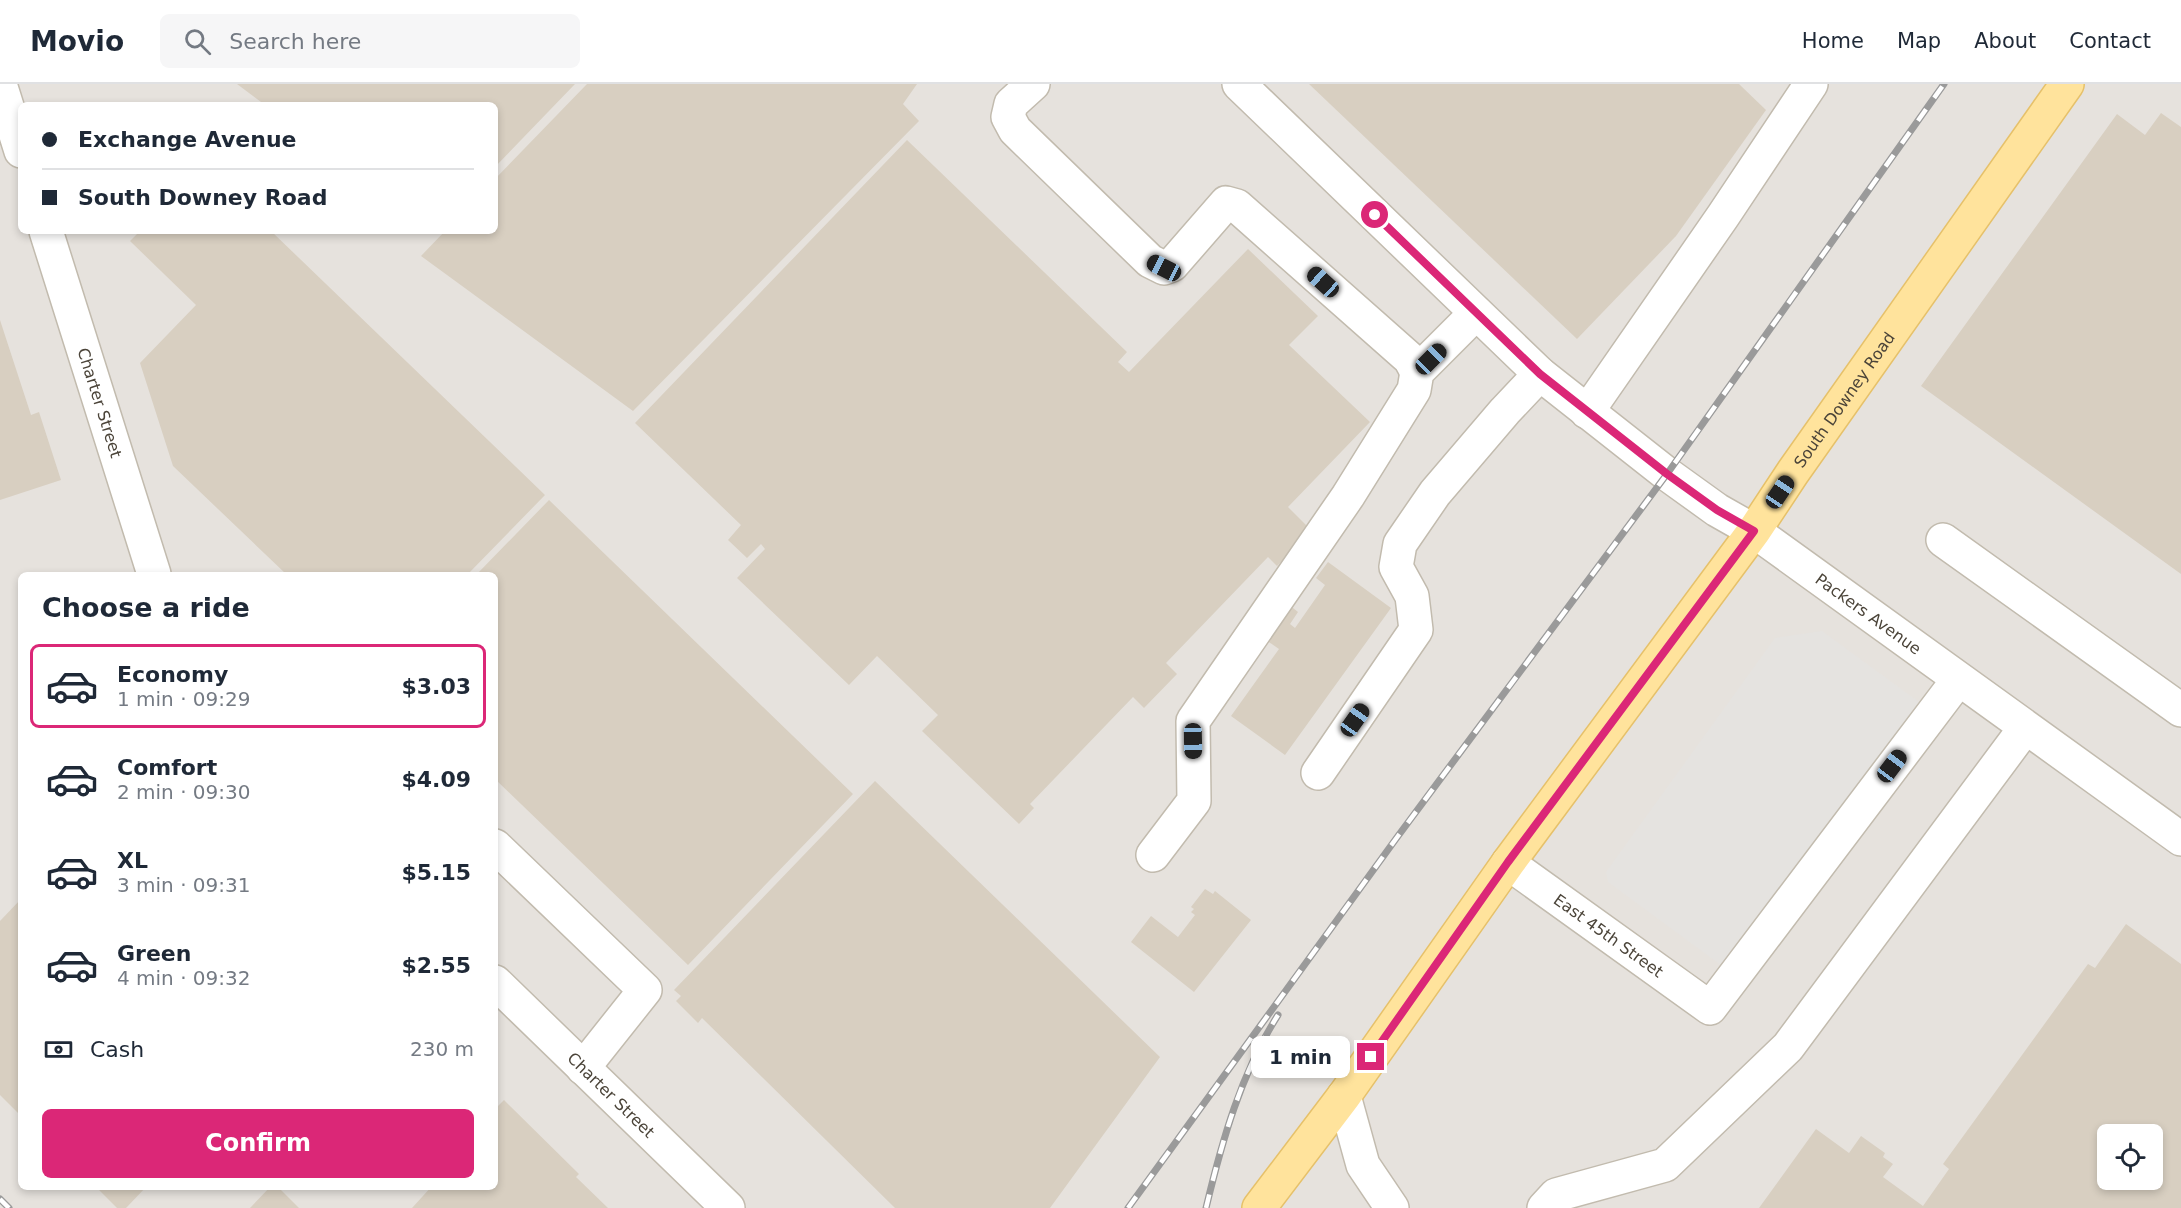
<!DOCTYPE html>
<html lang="en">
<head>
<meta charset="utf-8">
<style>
	:root { --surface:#fff; --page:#f6f6f7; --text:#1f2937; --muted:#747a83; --line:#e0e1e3; --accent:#db2777 }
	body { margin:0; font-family:"DejaVu Sans",sans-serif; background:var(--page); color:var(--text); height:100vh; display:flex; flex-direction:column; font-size:22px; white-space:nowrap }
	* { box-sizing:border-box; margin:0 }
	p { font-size:20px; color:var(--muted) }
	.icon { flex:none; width:33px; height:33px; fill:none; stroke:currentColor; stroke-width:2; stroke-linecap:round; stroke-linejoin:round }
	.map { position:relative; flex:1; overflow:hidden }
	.side { position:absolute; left:18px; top:488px; width:480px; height:618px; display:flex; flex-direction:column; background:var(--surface); border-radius:9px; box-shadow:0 3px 9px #0003 }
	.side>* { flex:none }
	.top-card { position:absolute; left:18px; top:18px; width:480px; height:132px; border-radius:9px; box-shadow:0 3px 9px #0003; display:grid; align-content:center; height:132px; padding:0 24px; background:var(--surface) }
	.tools { position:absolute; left:2097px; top:1040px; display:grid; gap:12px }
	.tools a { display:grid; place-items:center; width:66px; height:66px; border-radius:9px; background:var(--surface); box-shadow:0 3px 9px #0003; font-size:30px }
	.end { position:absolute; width:27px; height:27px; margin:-14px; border:8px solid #db2777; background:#fff; box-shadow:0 0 0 3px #fff }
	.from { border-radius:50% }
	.bubble { position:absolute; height:42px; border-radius:9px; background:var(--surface); box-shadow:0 3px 9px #0003; font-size:20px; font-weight:700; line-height:42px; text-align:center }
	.car { position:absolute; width:18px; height:36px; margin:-18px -9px; border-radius:8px; box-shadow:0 0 4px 2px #0007; background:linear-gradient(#222 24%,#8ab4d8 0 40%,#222 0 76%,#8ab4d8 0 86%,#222 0) }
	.top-card b { display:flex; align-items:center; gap:21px; height:57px; font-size:22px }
	.top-card b+b { border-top:2px solid var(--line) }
	.top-card i { width:15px; height:15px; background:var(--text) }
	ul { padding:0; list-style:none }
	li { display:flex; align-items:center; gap:18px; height:84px; margin:0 12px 9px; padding:0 12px; border:3px solid transparent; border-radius:9px }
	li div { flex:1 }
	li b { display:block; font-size:22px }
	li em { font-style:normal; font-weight:700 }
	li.selected { border-color:var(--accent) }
	li>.icon { width:54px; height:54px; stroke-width:1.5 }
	h2 { padding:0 24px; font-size:27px; line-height:72px }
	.pay { display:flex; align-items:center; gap:15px; height:66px; padding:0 24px; font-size:22px }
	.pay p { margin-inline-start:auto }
	.primary-button { display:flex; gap:12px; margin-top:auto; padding:12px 24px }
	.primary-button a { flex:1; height:69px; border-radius:9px; background:var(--accent); color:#fff; font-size:24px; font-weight:700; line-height:69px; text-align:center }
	header { display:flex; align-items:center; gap:36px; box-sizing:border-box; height:84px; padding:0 30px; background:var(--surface); border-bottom:2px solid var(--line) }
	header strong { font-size:28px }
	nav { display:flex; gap:33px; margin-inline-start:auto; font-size:21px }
	.search { width:420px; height:54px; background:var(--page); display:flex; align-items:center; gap:15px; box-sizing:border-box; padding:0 21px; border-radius:9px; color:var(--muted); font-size:22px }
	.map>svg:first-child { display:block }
</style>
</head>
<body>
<header>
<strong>Movio</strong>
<div class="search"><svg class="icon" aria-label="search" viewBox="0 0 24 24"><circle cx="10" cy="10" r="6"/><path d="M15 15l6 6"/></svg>Search here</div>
<nav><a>Home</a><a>Map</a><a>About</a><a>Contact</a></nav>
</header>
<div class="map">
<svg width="2181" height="1124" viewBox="0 0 2181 1124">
	<rect width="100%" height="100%" fill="#f6f3ec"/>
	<path fill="#e6e2dd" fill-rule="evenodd" d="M0 0H2181V1124H0ZM21 21H495V147H21ZM21 490H495V1102H21ZM2108 1050H2152V1095H2108Z"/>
	<path fill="#e5e3e0" d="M1822 547 1923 621 1729 887 1608 798 1606 788 1775 554Z"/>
	<g fill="#d8cfc1" fill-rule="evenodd">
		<path d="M237 0H575L495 83V21H265Z"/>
		<path d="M587 0H917L903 20 919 37 633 327 421 172 445 147H495V95Z"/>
		<path d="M1309 0H1739L1766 26 1676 152 1577 255Z"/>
		<path d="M2161 29 2181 43V490L1921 302 2117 30 2145 51Z"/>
		<path d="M907 56 1127 268 1118 278 1129 288 1248 165 1318 232 1289 261 1370 338 1288 423 1311 446 1277 482 1268 473 1166 579 1177 590 1144 624 1133 613 1030 720 1034 724 1019 740 922 647 938 631 877 572 849 601 737 494 765 465 761 460 747 474 728 456 741 441 635 339Z"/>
		<path d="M140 147H271L545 411 468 490H286L173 382 140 279 196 221 130 157Z"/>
		<path d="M0 236 31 331 39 328 61 396 0 416Z"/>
		<path d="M549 416 853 710 688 881 495 695V490H477Z"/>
		<path d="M1328 478 1391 524 1285 671 1231 632 1279 565 1263 554 1288 520 1298 528 1290 540 1295 544 1325 501 1316 494Z"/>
		<path d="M875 697 1160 973 1050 1124H895L702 934 698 939 676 917 681 912 674 906Z"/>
		<path d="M1205 805 1213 810 1215 807 1251 836 1194 908 1131 858 1151 832 1178 853 1195 831 1191 828 1194 825 1191 823Z"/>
		<path d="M21 815V1032L0 1011V837Z"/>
		<path d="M2126 840 2181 880V1124H1759L1816 1045 1849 1069 1861 1052 1885 1069 1883 1073 1893 1080 1883 1093 1923 1122 1949 1085 1943 1080 2088 880 2095 884ZM2108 1050H2152V1095H2108Z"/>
		<path d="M504 1016 579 1090 576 1093 608 1124H412L432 1102H495V1025Z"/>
		<path d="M95 1102H147L126 1124H117Z"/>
		<path d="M271 1102H277L299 1124H250Z"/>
	</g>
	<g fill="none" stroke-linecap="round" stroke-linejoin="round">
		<defs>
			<g id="minor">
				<path d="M0 0 21 67"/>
				<path d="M1033 0 1011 20 1008 33 1015 46 1150 177 1164 184 1172 181 1226 119 1237 122 1410 275 1417 288"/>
				<path id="s1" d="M1239 0 1540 290 1667 390 1717 426 1754 447 2181 755"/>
				<path id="s2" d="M46 147 154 490"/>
				<path d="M1587 328 1723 132 1811 0"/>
				<path d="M1943 456 2181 626"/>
				<path d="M1318 689 1416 546 1412 512 1396 483 1400 460 1435 409 1505 327 1540 290"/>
				<path d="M495 762 645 906 583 984"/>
				<path d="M1153 771 1194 717 1193 637 1348 412 1414 306 1417 288 1476 229"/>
				<path id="s3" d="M1508 779 1710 924 1958 596"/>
				<path id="s4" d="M495 898 728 1124"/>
				<path d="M1344 1012 1363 1081 1392 1124"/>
				<path d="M1544 1124 1556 1111 1665 1081 1788 963 2025 644"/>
			</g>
			<g id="major">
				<path id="s5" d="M1259 1124 1344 1012 1508 779 1754 447 1793 388 2067 0"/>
			</g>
		</defs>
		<use href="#minor" stroke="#c2bbae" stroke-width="36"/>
		<use href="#major" stroke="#e6c16a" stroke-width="36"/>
		<use href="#minor" stroke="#fff" stroke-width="33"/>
		<use href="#major" stroke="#ffe39c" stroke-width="33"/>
		<defs>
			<g id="rail">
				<path d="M0 1115 9 1124"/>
				<path d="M1128 1124 1398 752 1667 390 1944 0"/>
				<path d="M1206 1124C1222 1057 1241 989 1278 931"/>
			</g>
		</defs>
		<use href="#rail" stroke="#9a9a9a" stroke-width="7"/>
		<use href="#rail" stroke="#fff" stroke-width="4.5" stroke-dasharray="14" stroke-linecap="butt"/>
	</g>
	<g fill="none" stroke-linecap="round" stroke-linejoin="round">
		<path stroke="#db2777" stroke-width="8" d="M1371 973 1508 778 1754 447 1717 426 1667 390 1540 290 1375 131"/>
	</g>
	<g text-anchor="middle" stroke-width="6" stroke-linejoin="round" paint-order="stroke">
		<g font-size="16" fill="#4b4439" stroke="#fff">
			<text dy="6" stroke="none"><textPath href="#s5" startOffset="998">South Downey Road</textPath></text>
			<text dy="6" stroke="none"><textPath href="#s2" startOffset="180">Charter Street</textPath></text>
			<text dy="6" stroke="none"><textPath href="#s1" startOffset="825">Packers Avenue</textPath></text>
			<text dy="6" stroke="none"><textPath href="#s3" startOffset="124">East 45th Street</textPath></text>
			<text dy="6" stroke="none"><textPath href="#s4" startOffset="162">Charter Street</textPath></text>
		</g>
	</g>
</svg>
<div class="tools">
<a><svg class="icon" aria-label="locate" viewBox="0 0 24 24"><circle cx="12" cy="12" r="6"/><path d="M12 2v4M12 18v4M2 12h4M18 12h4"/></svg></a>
</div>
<i class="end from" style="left:1375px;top:131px"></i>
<i class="end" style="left:1371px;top:973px"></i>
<div class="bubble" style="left:1251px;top:952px;width:99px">1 min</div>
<i class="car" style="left:1164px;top:184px;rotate:297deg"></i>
<i class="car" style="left:1323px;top:198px;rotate:312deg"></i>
<i class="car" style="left:1431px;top:275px;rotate:45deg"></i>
<i class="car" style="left:1780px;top:408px;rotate:34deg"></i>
<i class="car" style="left:1355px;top:636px;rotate:35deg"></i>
<i class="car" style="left:1193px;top:657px;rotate:179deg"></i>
<i class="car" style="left:1892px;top:682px;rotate:37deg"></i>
<div class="top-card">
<b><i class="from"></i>Exchange Avenue</b>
<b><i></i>South Downey Road</b>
</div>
<section class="side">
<h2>Choose a ride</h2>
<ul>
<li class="selected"><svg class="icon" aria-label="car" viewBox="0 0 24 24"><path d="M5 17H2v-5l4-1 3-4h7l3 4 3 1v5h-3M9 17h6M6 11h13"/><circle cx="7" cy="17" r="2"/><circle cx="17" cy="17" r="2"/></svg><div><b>Economy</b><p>1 min · 09:29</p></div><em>$3.03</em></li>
<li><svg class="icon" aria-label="car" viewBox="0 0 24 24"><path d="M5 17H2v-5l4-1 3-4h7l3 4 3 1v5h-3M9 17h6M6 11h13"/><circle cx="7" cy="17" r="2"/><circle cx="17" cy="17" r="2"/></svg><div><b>Comfort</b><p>2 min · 09:30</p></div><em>$4.09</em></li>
<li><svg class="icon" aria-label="car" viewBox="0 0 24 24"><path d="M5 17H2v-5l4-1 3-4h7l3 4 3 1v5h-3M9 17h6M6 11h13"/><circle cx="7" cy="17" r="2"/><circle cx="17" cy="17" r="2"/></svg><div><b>XL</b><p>3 min · 09:31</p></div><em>$5.15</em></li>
<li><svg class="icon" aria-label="car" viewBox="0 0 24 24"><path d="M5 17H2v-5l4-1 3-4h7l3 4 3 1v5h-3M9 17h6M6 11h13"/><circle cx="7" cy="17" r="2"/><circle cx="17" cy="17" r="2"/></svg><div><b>Green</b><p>4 min · 09:32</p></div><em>$2.55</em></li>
</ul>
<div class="pay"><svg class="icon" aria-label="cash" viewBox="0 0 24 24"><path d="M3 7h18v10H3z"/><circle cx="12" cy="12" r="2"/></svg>Cash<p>230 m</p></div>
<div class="primary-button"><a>Confirm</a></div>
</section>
</div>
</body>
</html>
